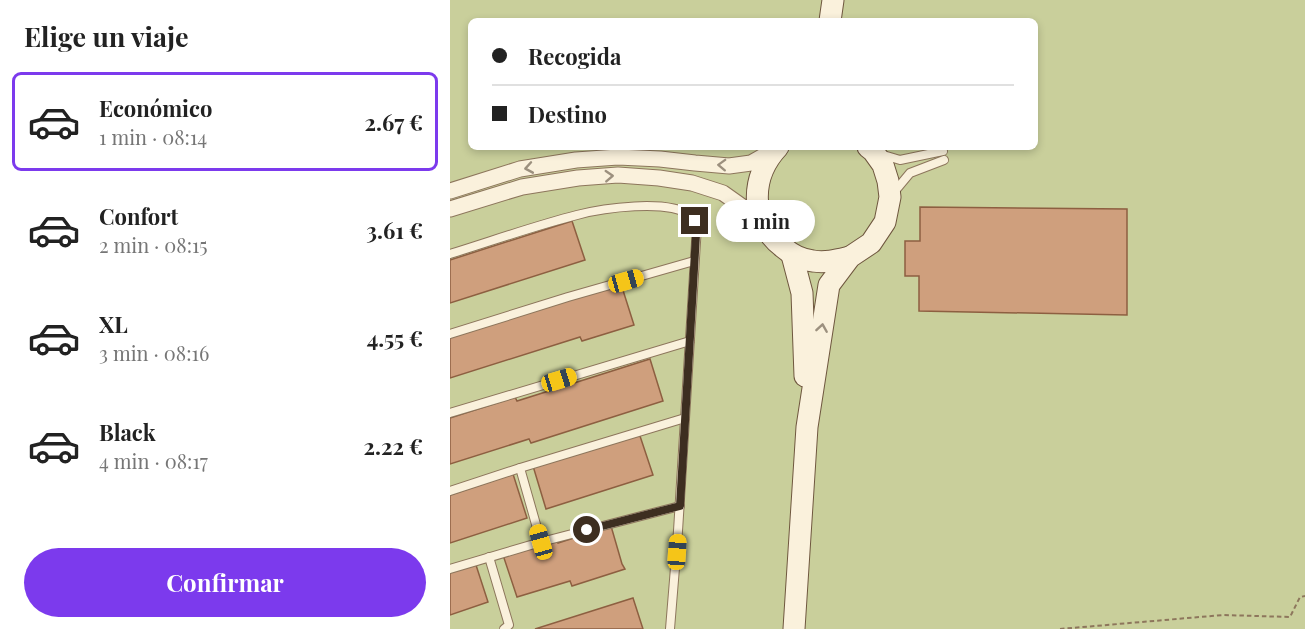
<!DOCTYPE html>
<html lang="es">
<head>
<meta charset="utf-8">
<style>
	:root { --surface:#fff; --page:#f6f6f6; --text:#222; --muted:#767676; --line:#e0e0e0; --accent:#7c3aed }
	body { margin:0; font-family:"Playfair Display",serif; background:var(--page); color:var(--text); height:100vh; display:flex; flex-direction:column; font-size:22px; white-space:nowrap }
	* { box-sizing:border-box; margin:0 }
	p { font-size:20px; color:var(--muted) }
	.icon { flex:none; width:33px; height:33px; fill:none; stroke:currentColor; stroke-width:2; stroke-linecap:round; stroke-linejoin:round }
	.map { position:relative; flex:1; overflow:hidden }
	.details { display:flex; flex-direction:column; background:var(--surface); width:450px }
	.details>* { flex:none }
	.guide { position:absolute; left:18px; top:18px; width:570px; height:132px; border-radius:9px; box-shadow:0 3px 9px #0003; display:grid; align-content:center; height:132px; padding:0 24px; background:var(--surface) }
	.end { position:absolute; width:27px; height:27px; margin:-14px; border:8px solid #3d2e20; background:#fff; box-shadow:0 0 0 3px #fff }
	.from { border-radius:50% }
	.bubble { position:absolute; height:42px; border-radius:21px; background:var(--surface); box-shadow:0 3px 9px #0003; font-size:20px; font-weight:700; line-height:42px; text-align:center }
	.car { position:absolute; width:18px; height:36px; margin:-18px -9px; border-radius:8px; box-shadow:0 0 4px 2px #0007; background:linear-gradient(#f5c518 24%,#345 0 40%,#f5c518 0 76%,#345 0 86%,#f5c518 0) }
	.guide b { display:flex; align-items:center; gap:21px; height:57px; font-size:22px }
	.guide b+b { border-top:2px solid var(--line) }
	.guide i { width:15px; height:15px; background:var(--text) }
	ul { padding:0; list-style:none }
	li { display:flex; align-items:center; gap:18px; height:99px; margin:0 12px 9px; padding:0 12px; border:3px solid transparent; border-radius:9px }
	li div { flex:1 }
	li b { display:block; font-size:22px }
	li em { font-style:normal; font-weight:700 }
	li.on { border-color:var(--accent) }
	li>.icon { width:54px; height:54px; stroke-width:1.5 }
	h2 { padding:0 24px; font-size:27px; line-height:72px }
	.action { display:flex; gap:12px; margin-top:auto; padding:12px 24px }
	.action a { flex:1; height:69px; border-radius:36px; background:var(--accent); color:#fff; font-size:24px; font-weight:700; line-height:69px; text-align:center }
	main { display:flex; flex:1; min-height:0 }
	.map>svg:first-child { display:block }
</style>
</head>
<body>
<main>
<section class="details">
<h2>Elige un viaje</h2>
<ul>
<li class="on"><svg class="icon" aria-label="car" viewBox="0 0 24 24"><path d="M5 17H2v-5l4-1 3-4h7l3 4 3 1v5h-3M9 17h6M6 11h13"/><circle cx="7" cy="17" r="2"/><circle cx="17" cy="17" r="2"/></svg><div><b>Económico</b><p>1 min · 08:14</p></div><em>2.67 €</em></li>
<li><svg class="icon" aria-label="car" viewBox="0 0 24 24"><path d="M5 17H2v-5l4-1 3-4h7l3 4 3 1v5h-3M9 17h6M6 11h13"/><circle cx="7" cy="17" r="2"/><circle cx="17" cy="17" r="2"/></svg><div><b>Confort</b><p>2 min · 08:15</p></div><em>3.61 €</em></li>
<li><svg class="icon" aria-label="car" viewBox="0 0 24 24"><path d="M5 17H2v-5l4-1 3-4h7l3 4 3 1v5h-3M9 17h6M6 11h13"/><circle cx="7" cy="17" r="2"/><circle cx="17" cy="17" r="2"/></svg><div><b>XL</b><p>3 min · 08:16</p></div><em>4.55 €</em></li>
<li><svg class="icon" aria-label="car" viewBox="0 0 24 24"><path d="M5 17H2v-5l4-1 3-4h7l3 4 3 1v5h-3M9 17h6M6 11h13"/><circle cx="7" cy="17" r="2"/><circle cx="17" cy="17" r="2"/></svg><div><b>Black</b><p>4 min · 08:17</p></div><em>2.22 €</em></li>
</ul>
<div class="action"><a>Confirmar</a></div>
</section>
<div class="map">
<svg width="855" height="629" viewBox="0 0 855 629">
	<rect width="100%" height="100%" fill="#f0e4c8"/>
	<path fill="#c9cf9b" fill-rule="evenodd" d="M0 0H855V629H0ZM21 21H585V147H21Z"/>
	<g fill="#cf9f7d" stroke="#8d5f41" stroke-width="1.5">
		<path d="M470 207 677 209V315L469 311V276H455V241H470Z"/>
		<path d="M122 221 135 260 0 303V260Z"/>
		<path d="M171 284 184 325 132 341 130 337 0 378V335Z"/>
		<path d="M200 359 213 401 81 443 79 439 0 464V418L65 397 67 401Z"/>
		<path d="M189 433 203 475 96 509 83 466Z"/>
		<path d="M63 474 77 518 0 543V495Z"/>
		<path d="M161 526 172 564 175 569 122 586 120 581 67 597 53 555 106 539 108 543Z"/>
		<path d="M25 562 38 602 0 615V570Z"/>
		<path d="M183 598 193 629H85Z"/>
	</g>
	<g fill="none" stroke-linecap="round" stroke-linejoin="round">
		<defs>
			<g id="lane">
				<path d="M430 154 450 160 493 151"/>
				<path d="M445 191 460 173 494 160"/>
				<path d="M0 254C42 241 84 226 127 215 153 208 217 199 240 215 244 218 245 222 247 226L228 531 220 629"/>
				<path d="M0 334 118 297 244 261"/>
				<path d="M0 413 240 341"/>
				<path d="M70 468 91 542"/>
				<path d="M0 491 70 468 235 418"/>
				<path d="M39 557 59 625 54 629"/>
				<path d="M0 569 91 542 230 506"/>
			</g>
			<g id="street">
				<path d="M0 191 70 169 126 160 168 157 210 159 245 163 279 166 301 163 324 150"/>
				<path d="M0 209 72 187 128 178 168 175 209 178 242 183 273 193 297 210 313 225"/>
			</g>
			<g id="secondary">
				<path d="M380 21 383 0"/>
				<path d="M328 147C300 177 299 222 334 248 342 255 352 260 363 261 376 263 387 260 400 257"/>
				<path d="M342 255 352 293 355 376"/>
				<path d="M344 629 357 427 379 285 400 257 421 243 435 222 440 197 438 181 433 165 423 151 418 147"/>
			</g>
		</defs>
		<use href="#lane" stroke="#8d765c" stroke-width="10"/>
		<use href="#street" stroke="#8d765c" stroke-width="17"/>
		<use href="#secondary" stroke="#6f573f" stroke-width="23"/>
		<path stroke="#8d765c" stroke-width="2" stroke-dasharray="4.5 3" stroke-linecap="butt" d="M610 629 773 615 840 617 850 597 855 596"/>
		<use href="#lane" stroke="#faf1dc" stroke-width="8"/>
		<use href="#street" stroke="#faf1dc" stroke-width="15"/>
		<use href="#secondary" stroke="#faf1dc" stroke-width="21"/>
	</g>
	<defs><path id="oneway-chevron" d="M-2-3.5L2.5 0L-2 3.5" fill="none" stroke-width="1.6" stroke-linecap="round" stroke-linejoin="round" transform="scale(1.5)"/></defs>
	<g stroke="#9c907e">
		<use href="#oneway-chevron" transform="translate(272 165) rotate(-178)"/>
		<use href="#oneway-chevron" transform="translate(79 168) rotate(170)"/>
		<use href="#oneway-chevron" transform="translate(159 176) rotate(-3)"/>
		<use href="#oneway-chevron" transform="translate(372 328) rotate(-81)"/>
	</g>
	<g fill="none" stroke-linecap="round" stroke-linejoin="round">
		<path stroke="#3d2e20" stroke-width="8" d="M137 530 230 506 246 235 247 226 245 221"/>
	</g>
</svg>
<i class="end from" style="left:137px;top:530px"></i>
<i class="end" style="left:245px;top:221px"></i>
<div class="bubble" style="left:266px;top:200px;width:99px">1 min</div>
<i class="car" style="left:176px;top:281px;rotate:74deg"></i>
<i class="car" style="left:109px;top:380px;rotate:73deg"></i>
<i class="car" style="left:91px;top:542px;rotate:344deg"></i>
<i class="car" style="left:227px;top:552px;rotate:4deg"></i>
<div class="guide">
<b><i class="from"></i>Recogida</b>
<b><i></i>Destino</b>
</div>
</div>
</main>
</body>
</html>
